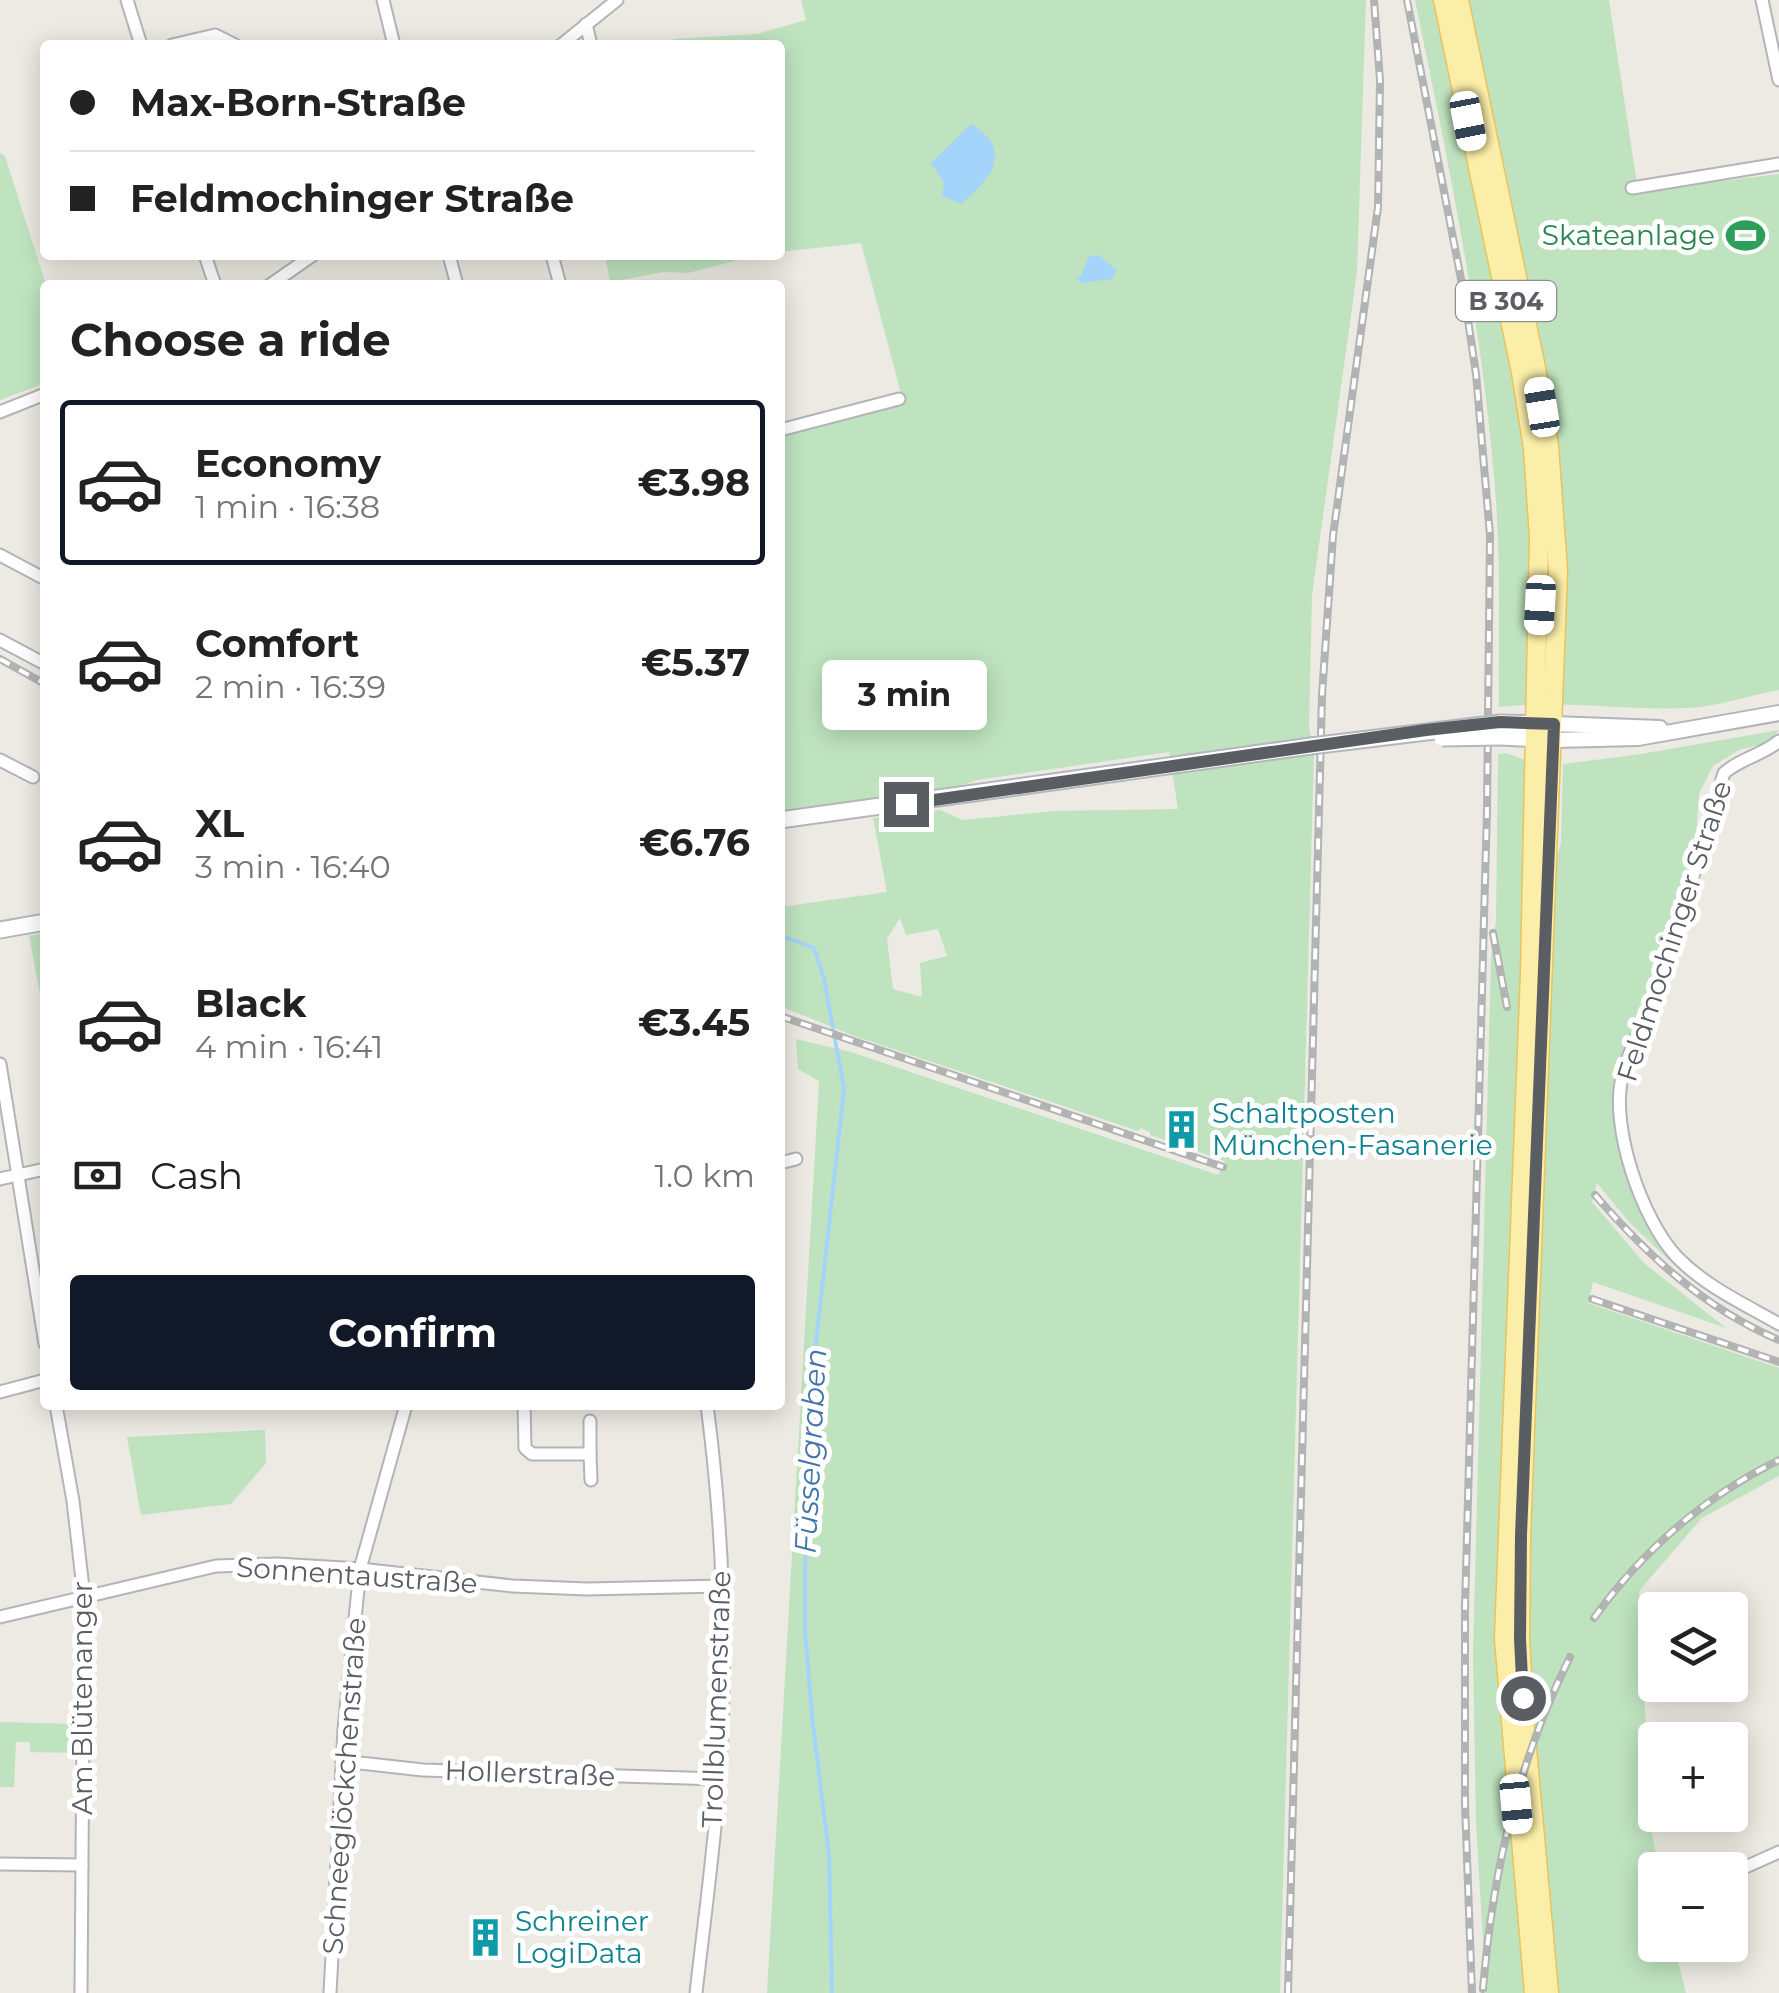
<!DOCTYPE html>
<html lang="en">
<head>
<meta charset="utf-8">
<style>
	:root { --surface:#fff; --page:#f2f2f2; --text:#222; --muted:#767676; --line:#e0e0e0; --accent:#111827 }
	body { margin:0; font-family:Montserrat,sans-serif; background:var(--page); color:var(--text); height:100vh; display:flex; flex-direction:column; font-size:38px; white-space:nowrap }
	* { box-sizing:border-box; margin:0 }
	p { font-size:32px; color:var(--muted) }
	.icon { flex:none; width:55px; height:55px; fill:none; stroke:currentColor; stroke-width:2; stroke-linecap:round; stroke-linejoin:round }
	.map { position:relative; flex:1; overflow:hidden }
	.panel { position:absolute; left:40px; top:280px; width:745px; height:1130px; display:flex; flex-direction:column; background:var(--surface); border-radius:10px; box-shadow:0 5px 25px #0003 }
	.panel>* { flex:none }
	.hud { position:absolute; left:40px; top:40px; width:745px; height:220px; border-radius:10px; box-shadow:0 5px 25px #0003; display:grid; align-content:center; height:220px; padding:0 30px; background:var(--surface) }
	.fabs { position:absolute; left:1638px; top:1592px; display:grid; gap:20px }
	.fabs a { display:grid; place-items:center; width:110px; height:110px; border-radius:10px; background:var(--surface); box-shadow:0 5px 25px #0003; font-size:50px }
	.end { position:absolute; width:45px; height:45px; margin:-22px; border:12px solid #5a5d62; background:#fff; box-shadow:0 0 0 5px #fff }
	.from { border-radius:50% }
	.bubble { position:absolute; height:70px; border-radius:10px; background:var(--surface); box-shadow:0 5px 25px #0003; font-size:32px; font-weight:700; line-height:70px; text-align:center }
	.car { position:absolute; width:30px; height:60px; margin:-30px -15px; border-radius:12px; box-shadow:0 0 8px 2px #0007; background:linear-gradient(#fff 24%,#345 0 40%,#fff 0 76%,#345 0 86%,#fff 0) }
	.hud b { display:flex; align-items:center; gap:35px; height:95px; font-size:38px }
	.hud b+b { border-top:2px solid var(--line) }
	.hud i { width:25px; height:25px; background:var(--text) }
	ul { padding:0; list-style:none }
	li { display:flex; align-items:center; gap:30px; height:165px; margin:0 20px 15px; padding:0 10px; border:5px solid transparent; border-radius:10px }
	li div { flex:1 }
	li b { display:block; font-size:38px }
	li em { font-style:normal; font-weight:700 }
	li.current { border-color:var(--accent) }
	li>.icon { width:90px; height:90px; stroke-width:1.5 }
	h2 { padding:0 30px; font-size:45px; line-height:120px }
	.pay { display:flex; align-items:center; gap:25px; height:110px; padding:0 30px; font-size:38px }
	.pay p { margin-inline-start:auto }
	.cta { display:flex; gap:20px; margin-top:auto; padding:20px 30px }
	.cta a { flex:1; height:115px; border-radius:10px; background:var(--accent); color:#fff; font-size:40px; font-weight:700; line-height:115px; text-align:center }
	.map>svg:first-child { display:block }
</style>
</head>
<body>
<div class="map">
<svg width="1779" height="1993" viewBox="0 0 1779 1993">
	<rect width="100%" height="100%" fill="#eceae2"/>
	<g fill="#bfe3bf" fill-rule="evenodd">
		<path d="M801 0H1366L1357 272 1312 595 1309 727 1314 751 1280 1993H767L819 1081 798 1069 796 1039 851 1052 1218 1175 1225 1161 1150 1135V1132L1141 1128 1138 1131 854 1036 780 1006V907L887 892 873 818 940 810 963 820 1054 811 1178 809 1169 752 977 780 944 791 780 811V434L903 401 861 243 780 252V45H675L673 39 757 34 806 20ZM900 918 906 935 938 929 947 956 920 963 922 997 893 989 887 939Z"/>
		<path d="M1415 0H1609L1638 191 1779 174V690C1749 695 1717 707 1687 708 1624 711 1561 699 1499 707 1498 639 1501 570 1496 502 1484 332 1449 166 1415 0Z"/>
		<path d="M0 153 5 156 46 285 45 383 0 400Z"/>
		<path d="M605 255H758L688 273 664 272 610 282Z"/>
		<path d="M1779 730 1768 743 1739 750 1713 766 1699 794 1694 862 1620 1086 1621 1143 1647 1226 1671 1262 1629 1222 1597 1183 1592 1202 1644 1263 1726 1328 1593 1282 1588 1303 1779 1368V1476L1702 1518 1639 1591 1651 1828 1659 1870H1655V1945H1674L1686 1993H1557L1532 1725 1528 1638V1534L1555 868 1561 842 1563 764 1641 754Z"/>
		<path d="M1506 753 1525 760 1522 974 1497 1635 1502 1732 1525 1993H1486L1476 1823 1473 1655 1491 958 1496 920 1498 754Z"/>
		<path d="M45 933V1014L44 1015 29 936Z"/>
		<path d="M265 1430 266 1463 231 1504 141 1515 127 1437Z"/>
		<path d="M0 1722 76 1724V1753L30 1752V1742H16L14 1787H0Z"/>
	</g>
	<g fill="#a4d4fa">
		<path d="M971 124C1015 150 991 180 961 204L942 196 944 183 931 163Z"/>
		<path d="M1099 255 1117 271 1112 279 1081 283 1076 278 1081 276 1089 256Z"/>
	</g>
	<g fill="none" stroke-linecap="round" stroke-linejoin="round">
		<path stroke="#a4d4fa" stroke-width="4" d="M780 939 788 938 814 948 824 979 844 1089 810 1397 805 1568V1632L813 1725 829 1855 832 1993"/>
		<defs>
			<g id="minor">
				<path d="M127 0 141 45"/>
				<path d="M383 0 394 45"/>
				<path d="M1762 0 1779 80"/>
				<path d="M586 24 591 45"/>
				<path d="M172 45 215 35 235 45"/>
				<path d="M561 45 617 0"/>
				<path d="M1632 188 1779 164"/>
				<path d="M205 255 215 285"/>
				<path d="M449 255 457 285"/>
				<path d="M552 255 560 285"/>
				<path d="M270 285 313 255"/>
				<path d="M0 412 45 394"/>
				<path d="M780 430 899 399"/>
				<path d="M0 555 45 579"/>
				<path d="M0 640 45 664"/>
				<path d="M1779 741C1763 755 1741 758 1724 773 1703 841 1684 910 1661 978 1650 1012 1630 1044 1622 1078 1610 1127 1642 1220 1677 1257 1705 1286 1744 1304 1779 1324"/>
				<path d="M0 760 33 777"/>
				<path d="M0 1064 45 1344"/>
				<path d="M780 1163 796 1159"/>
				<path d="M0 1179 45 1169"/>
				<path d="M0 1392 45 1380"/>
				<path d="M56 1405 73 1501 84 1597 81 1993"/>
				<path d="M524 1405 525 1448 532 1454H590L591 1480"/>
				<path d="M590 1421V1454"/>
				<path d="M0 1617 216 1566 277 1564 360 1569 513 1586 587 1589 721 1586"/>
				<path d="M342 1761 423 1770 719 1779"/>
				<path d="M0 1864 82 1865"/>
				<path d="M1730 1874 1779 1852"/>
				<path d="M330 1993 344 1729 360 1569 406 1405"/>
				<path d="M696 1993C704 1922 714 1851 719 1780 728 1655 723 1528 707 1405"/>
			</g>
			<g id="tertiary">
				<path d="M1554 724 1660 728"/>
				<path d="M1554 740 1638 738 1779 713"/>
			</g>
			<g id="secondary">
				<path d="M1500 723 1545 724"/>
				<path d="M1500 737 1546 739"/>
				<path d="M780 820 1311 746"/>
				<path d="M0 930 45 922"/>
			</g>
			<g id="primary">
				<path d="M1443 0 1521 372 1533 448 1539 537 1530 974 1504 1638 1534 1993"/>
				<path d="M1459 0 1536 368 1549 446 1558 571 1521 1535 1520 1639 1525 1727 1549 1993"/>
			</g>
		</defs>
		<use href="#minor" stroke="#b2b4b9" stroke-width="15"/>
		<use href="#tertiary" stroke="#b2b4b9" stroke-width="18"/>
		<use href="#secondary" stroke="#b3b6bc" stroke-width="19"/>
		<use href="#primary" stroke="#eac35d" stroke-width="21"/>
		<use href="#minor" stroke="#fff" stroke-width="11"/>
		<use href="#tertiary" stroke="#fff" stroke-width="14"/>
		<use href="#secondary" stroke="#fff" stroke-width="15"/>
		<use href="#primary" stroke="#fbeea8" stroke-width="18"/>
		<defs>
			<g id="rail">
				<path d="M1407 0 1465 300 1476 374 1490 535 1487 810 1465 1608V1804L1472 1993"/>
				<path d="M0 659 45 684"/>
				<path d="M1493 933 1507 1007"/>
				<path d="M780 1016 1223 1167"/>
				<path d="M1595 1195C1648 1256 1704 1308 1779 1340"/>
				<path d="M1592 1299 1779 1362"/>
				<path d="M1594 1618C1643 1550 1704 1497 1779 1460"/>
				<path d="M1483 1989C1493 1870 1517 1764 1570 1657"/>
				<path d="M1288 1993 1322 695 1333 536 1378 207 1380 80 1374 0"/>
			</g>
		</defs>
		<use href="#rail" stroke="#b2b3b3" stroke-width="8"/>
		<use href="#rail" stroke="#fff" stroke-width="4" stroke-dasharray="11" stroke-linecap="butt"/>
		<defs>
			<g id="secondary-bridge">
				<path d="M1442 738 1500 737"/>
				<path d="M1311 746 1500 723"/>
			</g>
		</defs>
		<use href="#secondary-bridge" stroke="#b3b6bc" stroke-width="19" stroke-linecap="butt"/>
		<use href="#secondary-bridge" stroke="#fff" stroke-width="15"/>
	</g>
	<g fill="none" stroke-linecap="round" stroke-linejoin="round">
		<path stroke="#5a5d62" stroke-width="12" d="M906 804 1426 730 1500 722 1554 724 1521 1535 1520 1639 1523 1698"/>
	</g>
	<defs>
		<symbol id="stadium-bare" viewBox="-9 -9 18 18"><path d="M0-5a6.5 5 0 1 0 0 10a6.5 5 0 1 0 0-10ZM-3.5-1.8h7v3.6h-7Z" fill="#2e9e5b" stroke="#fff" stroke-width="2.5" paint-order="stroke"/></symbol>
		<symbol id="building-bare" viewBox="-9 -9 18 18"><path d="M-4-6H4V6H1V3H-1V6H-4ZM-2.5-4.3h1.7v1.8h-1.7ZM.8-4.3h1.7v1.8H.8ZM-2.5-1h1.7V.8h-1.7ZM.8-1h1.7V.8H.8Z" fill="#0f9aa8" stroke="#fff" stroke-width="2.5" paint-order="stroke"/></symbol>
	</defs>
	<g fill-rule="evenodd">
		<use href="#stadium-bare" x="1718" y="208" width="55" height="55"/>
		<use href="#building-bare" x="1154" y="1102" width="55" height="55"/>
		<use href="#building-bare" x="458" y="1910" width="55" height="55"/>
	</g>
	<g text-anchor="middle" stroke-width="10" stroke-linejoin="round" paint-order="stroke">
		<rect fill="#fff" stroke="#8c8e91" stroke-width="2.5" x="1456" y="281" width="100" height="40" rx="8"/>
		<g font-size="25" font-weight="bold" fill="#5a5d62">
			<text x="1506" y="310">B 304</text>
		</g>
		<g font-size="28" fill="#27864d" stroke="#fff" text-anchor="end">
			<text x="1715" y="245">Skateanlage</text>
		</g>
		<g font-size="28" fill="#5a5d62" stroke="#fff">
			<text transform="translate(1674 931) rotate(-72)" y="10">Feldmochinger Straße</text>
			<text transform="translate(357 1575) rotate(4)" y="10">Sonnentaustraße</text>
			<text transform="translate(82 1698) rotate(-90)" y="10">Am Blütenanger</text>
			<text transform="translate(716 1699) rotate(-88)" y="10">Trollblumenstraße</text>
			<text transform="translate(530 1773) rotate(2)" y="10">Hollerstraße</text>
			<text transform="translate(344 1786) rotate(-86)" y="10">Schneeglöckchenstraße</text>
		</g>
		<g font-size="28" fill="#0d838f" stroke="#fff" text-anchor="start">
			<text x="1212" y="1123">Schaltposten<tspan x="1212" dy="32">München-Fasanerie</tspan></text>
			<text x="515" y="1931">Schreiner<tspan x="515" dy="32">LogiData</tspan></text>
		</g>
		<g font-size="30" font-style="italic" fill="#4275ab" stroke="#fff">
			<text transform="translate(811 1451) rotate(-87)" y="10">Füsselgraben</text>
		</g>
	</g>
</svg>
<div class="fabs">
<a><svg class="icon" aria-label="layers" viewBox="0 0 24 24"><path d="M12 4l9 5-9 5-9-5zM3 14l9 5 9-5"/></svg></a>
<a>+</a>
<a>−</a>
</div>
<i class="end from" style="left:1523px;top:1698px"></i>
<i class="end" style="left:906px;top:804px"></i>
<div class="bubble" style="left:822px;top:660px;width:165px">3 min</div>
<i class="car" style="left:1468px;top:121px;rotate:169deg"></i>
<i class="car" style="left:1542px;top:407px;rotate:351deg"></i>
<i class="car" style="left:1540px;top:605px;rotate:183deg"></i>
<i class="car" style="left:1516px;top:1804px;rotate:175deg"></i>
<div class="hud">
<b><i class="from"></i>Max-Born-Straße</b>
<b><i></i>Feldmochinger Straße</b>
</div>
<section class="panel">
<h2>Choose a ride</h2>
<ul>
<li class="current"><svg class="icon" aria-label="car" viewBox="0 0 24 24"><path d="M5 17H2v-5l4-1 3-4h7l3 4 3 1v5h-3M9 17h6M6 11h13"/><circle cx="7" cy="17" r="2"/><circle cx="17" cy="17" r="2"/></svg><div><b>Economy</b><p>1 min · 16:38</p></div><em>€3.98</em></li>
<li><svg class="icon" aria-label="car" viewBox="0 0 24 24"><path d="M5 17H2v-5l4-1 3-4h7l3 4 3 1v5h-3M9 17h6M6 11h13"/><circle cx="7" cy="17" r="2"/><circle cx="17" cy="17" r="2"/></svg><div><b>Comfort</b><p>2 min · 16:39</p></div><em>€5.37</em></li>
<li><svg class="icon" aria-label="car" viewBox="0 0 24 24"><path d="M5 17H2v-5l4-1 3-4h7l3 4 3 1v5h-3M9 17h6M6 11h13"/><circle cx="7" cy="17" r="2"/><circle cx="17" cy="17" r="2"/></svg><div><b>XL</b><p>3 min · 16:40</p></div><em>€6.76</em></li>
<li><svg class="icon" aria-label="car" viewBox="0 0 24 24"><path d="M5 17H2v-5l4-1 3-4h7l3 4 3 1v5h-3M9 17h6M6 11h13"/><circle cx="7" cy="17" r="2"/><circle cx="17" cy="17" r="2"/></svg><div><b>Black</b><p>4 min · 16:41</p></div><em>€3.45</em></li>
</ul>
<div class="pay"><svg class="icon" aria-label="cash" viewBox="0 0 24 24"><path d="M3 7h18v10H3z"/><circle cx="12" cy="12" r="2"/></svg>Cash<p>1.0 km</p></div>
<div class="cta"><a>Confirm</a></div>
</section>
</div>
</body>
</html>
